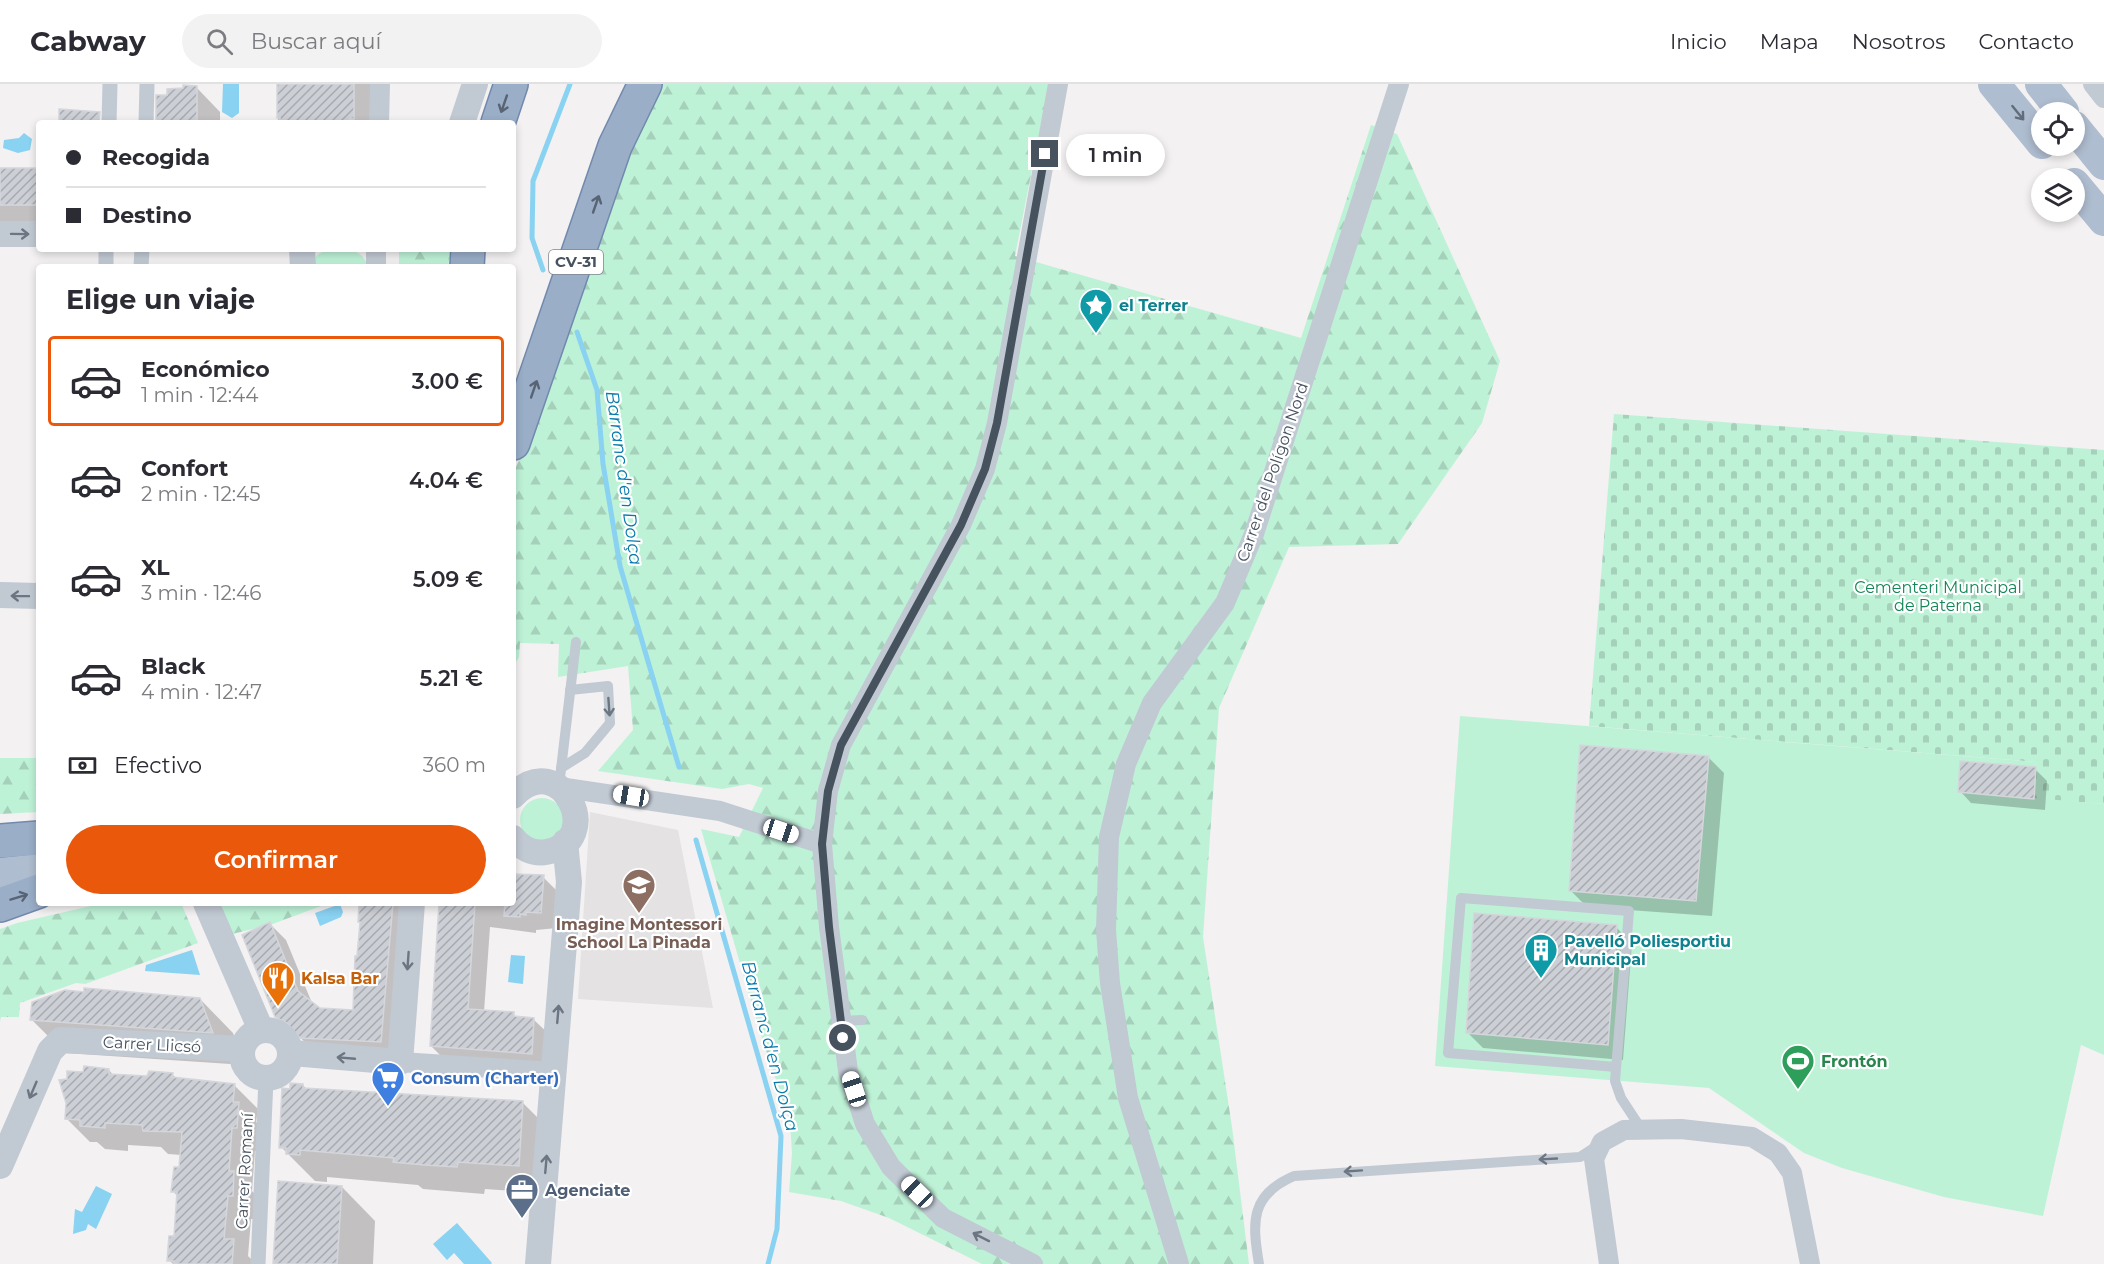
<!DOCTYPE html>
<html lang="es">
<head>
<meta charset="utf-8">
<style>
	:root { --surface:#fff; --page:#f2f2f3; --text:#2b2b33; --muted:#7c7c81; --line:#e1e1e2; --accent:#ea580c }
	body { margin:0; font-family:Montserrat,sans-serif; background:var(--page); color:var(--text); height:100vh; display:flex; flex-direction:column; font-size:22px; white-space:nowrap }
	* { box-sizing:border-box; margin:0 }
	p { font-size:20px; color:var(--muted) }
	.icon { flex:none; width:33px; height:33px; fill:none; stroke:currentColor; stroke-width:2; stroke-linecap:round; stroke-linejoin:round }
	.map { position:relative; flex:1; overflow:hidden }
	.details { position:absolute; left:36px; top:180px; width:480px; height:642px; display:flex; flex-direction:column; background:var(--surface); border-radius:6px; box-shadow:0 3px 9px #0003 }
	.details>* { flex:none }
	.hud { position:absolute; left:36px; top:36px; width:480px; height:132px; border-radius:6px; box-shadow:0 3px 9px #0003; display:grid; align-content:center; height:132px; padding:0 30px; background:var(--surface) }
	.fabs { position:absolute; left:2031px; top:18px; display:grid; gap:12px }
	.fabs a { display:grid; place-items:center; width:54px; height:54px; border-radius:50%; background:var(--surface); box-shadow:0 3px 9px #0003; font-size:30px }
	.end { position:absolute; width:27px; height:27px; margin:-14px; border:8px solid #47525f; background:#fff; box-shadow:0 0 0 3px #fff }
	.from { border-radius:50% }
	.bubble { position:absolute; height:42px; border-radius:21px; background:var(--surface); box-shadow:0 3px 9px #0003; font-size:20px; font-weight:600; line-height:42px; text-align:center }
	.car { position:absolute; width:18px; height:36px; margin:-18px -9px; border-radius:8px; box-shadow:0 0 4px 2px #0007; background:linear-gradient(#fff 24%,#345 0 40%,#fff 0 76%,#345 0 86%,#fff 0) }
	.hud b { display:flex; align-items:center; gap:21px; height:57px; font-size:22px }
	.hud b+b { border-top:2px solid var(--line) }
	.hud i { width:15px; height:15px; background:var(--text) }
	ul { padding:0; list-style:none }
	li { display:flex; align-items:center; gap:18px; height:90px; margin:0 12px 9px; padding:0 18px; border:3px solid transparent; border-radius:6px }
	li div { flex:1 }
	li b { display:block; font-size:22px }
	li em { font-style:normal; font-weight:600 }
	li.on { border-color:var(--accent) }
	li>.icon { width:54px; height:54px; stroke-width:1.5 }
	h2 { padding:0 30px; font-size:27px; line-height:72px }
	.pay { display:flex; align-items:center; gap:15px; height:66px; padding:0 30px; font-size:22px }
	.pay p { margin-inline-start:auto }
	.cta { display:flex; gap:12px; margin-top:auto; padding:12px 30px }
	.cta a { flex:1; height:69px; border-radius:36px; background:var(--accent); color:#fff; font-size:24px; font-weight:600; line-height:69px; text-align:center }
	header { display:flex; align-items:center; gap:36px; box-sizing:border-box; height:84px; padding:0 30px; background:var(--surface); border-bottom:2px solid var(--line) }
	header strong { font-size:28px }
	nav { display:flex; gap:33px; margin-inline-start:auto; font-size:21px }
	.search { width:420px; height:54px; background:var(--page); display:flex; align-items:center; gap:15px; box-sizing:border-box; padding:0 21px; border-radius:33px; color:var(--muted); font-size:22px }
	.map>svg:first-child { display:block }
</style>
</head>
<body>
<header>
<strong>Cabway</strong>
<div class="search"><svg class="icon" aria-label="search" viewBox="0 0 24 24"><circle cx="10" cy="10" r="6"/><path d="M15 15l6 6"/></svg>Buscar aquí</div>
<nav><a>Inicio</a><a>Mapa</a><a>Nosotros</a><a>Contacto</a></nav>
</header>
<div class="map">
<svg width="2104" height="1180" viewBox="0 0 2104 1180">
	<defs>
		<pattern id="forest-firs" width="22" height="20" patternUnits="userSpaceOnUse" patternTransform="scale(1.5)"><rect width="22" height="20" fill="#bef2d7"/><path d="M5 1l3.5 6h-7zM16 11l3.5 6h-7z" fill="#a5d1bb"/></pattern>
		<pattern id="cemetery-stones" width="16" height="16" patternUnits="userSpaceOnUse" patternTransform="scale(1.5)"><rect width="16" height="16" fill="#bef2d7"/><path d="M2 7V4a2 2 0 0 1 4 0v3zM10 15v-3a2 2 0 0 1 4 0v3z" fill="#a5d1bb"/></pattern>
		<pattern id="building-hatch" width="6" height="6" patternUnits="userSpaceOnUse" patternTransform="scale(1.5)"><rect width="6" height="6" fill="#cccfd5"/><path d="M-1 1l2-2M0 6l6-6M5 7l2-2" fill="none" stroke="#a7abb0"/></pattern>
	</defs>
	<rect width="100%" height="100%" fill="#f3f1f1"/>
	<path fill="#e4e2e2" d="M590 728 678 746 713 924 578 915Z"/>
	<g fill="url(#forest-firs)">
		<path d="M662 0H1049L1015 172 1301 254 1371 41 1397 50 1500 277 1482 339 1398 460 1289 463 1219 624 1203 853 1232 1043 1249 1180H982L889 1134 841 1117 789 1108 792 1069 790 1038 760 948 701 745 739 753 763 704 749 700 722 705 598 687 633 646 628 582 558 593 559 560 520 559 519 573 513 583V390L538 332 625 82Z"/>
		<path d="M399 165H451L448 183H399Z"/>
		<path d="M0 674H39V728L0 730Z"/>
		<path d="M104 819H181L198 859 85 900 76 899 20 919 19 933H1L0 938V845L17 839Z"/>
		<path d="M220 819H329L270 841 232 850Z"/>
	</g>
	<path fill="url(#cemetery-stones)" d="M1614 330 2104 366V720L2034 715 2036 678 1589 642Z"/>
	<g fill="#bef2d7">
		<path d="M330 166C348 167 362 163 368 183H313C313 172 320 167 330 166Z"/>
		<path d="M1460 632 2036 678 2034 714 2104 720V971L2081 961 2043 1132 1944 1113 1842 1084 1804 1069 1709 1004 1435 982Z"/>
		<circle cx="542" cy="736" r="22"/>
	</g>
	<g fill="#89d2f1">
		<path d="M223 0H239V29L232 34 222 28Z"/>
		<path d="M24 49 32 55 30 66 18 69 3 64 4 56 19 54Z"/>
		<path d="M340 820 343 828 341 833 320 842 315 829Z"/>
		<path d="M192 866 200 891 145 887 146 881Z"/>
		<path d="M511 871 525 872 523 900 508 898Z"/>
		<path d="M96 1102 112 1110 96 1145 88 1140 86 1146 73 1150 75 1125 82 1128Z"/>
		<path d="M457 1139 492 1179 491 1180H464L454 1169 447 1176 433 1160Z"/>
	</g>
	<g fill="#0003">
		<rect x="278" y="0" width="100" height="39"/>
		<path d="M197 4 220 28V39H158L168 13Z"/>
		<rect x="0" y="85" width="39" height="59"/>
		<path d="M1708 673 1724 689 1712 832 1587 823 1571 807Z"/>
		<path d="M2035 685 2047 697 2045 726 1971 719 1960 707Z"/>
		<path d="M513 791 543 793 559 809 557 844 536 846V849L490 843 484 928 513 930 517 934 534 936 550 951 547 985 447 978 431 962 440 819H513Z"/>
		<path d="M363 819H410L397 973 317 969 276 932 270 840 286 856 312 919 320 925 354 928 361 821Z"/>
		<path d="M1616 843 1632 859 1623 976 1483 964 1467 948Z"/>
		<path d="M200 915 233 949 245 981 65 969 32 936Z"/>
		<path d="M109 986 114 992 148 994 172 990 177 995 234 1001 258 1025 256 1038 262 1043 261 1067H255L252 1107 257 1112 256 1135H251L248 1172 256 1180H173L169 1176 176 1154 178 1113 173 1107 181 1085 182 1071 168 1070 161 1063 128 1061V1067L105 1065 97 1058H90L66 1034 85 990Z"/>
		<path d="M303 1001 307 1006 522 1018 550 1046 546 1109 485 1105 484 1110 423 1105 418 1101 327 1093V1098L315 1097 281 1063 291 1006Z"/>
		<path d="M342 1103 375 1137 373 1180H274Z"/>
	</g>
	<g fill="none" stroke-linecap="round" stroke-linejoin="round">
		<g stroke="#89d2f1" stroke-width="5">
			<path d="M543 186 532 154 533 97 570 0"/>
			<path d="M577 248 597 306 603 380 620 482 679 683"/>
			<path d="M696 756 781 1052 777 1145 768 1180"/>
		</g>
	</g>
	<g fill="url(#building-hatch)" stroke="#d4d6dc" stroke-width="1.5">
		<path d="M277 0H354V35H350V39H280V34H277Z"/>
		<path d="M183 1 197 2V39H156V11H167V5L183 4Z"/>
		<path d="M59 25 100 28 99 39H59Z"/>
		<rect x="0" y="84" width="39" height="37"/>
		<path d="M1580 661 1709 672 1696 817 1569 807Z"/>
		<path d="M1960 677 2036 683 2034 715 1958 708Z"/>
		<path d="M513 790 544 791 541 829 526 828V831L520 830V833L504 832 505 819H513Z"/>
		<path d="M359 819H393L381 958 300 954 287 939 275 933 242 851 270 838 298 907 320 924 353 926 355 872H357L360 838H358Z"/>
		<path d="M439 819H475L468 925 514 928V932L534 934 532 970 430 962Z"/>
		<path d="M1474 829 1617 841 1608 961 1466 949Z"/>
		<path d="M84 904 200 914 213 949 30 936 32 918 65 906 84 908Z"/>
		<path d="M84 982 109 985V990L147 992 149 987 173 989 172 993 235 1000 233 1018H239L237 1044H232L229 1087H234L233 1112H228L224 1155H234L232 1180H174V1177H167L169 1152H174L177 1108H171L174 1083H179L182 1048 143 1047 142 1041 105 1039V1044L80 1042V1036L65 1035 66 1019 59 996 67 995V987L83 988Z"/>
		<path d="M290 999 303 1000V1004L523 1017 519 1082 458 1078 457 1083 425 1081 393 1078 394 1074 300 1066V1071L286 1070V1064H279L282 1004 290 1005Z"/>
		<path d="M278 1097 342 1102 337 1180H273Z"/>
	</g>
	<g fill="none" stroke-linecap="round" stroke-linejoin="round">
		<defs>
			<g id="trunk">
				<path d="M498 39 511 0"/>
				<path d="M467 183 468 165"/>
				<path d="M513 359 615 62 645 0"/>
				<path d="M0 757 39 754"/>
				<path d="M0 821 39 807"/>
			</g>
		</defs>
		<use href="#trunk" stroke="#7189ad" stroke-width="36"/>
		<g stroke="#c1c9d3" stroke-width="10">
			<path d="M561 684 585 669 610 639 608 602 570 606"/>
			<path d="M559 702 576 558"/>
			<path d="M840 937 862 936"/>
			<path d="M1616 983 1448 969 1461 814 1629 827 1615 997 1621 1014 1642 1046"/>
			<path d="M1259 1180C1252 1138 1250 1111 1294 1092L1580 1073 1597 1062"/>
		</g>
		<g stroke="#c1c9d3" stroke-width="15">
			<path d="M109 39 110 0"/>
			<path d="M146 39 147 0"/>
			<path d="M106 183V165"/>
			<path d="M141 183 142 165"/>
			<path d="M258 1180 266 995"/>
		</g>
		<g stroke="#c1c9d3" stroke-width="20">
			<path d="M2093 0 2104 14"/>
			<path d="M379 39 380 0"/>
			<path d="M376 183V165"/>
			<path d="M559 703 720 727 822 760"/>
			<path d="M400 978 554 988"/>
			<path d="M1033 1180 943 1134 891 1083 865 1040 848 987 829 843 822 760 828 707 841 661 961 441 985 385 997 339 1058 0"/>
			<path d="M1179 1180 1128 1014 1110 899 1106 846 1109 753 1126 680 1152 619 1225 519 1254 450 1399 0"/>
			<path d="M1609 1180 1594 1075 1602 1058 1624 1046 1681 1045 1752 1053 1778 1069 1792 1089 1810 1180"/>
		</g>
		<g stroke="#c1c9d3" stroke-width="26">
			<path d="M462 39 475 0"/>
			<path d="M0 150H39"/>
			<path d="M302 165 303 183"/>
			<path d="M0 511 39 512"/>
			<path d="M513 712C560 661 608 758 546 768 533 770 521 764 513 754"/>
			<path d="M206 819 261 946"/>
			<circle cx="266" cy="970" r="24"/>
			<path d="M292 969 400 978 412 819"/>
			<path d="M0 1082 50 967 61 956 242 965"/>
			<path d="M538 1180 569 798 565 758"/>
		</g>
		<g stroke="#afbdd0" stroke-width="32">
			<path d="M1994 0 2042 59"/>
			<path d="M2041 0 2063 28"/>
			<path d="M2074 43 2104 80"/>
			<path d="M2074 100 2104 136"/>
			<path d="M0 790 39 786"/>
		</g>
		<use href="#trunk" stroke="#9aaec8" stroke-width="33"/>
	</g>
	<defs><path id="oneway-shaft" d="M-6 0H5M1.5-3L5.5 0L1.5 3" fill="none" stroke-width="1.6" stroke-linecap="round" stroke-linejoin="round" transform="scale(1.5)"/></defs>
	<g stroke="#586474">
		<use href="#oneway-shaft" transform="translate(504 20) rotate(109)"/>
		<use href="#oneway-shaft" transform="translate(596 120) rotate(-71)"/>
		<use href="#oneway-shaft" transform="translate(534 305) rotate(-71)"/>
		<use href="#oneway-shaft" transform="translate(19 813) rotate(-17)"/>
	</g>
	<use stroke="#616d7b" href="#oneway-shaft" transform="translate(2018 29) rotate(51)"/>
	<g stroke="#6c7682">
		<use href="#oneway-shaft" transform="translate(20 150) rotate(1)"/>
		<use href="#oneway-shaft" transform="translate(20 512) rotate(-179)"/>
		<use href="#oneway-shaft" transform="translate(609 623) rotate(86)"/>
		<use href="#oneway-shaft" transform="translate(408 877) rotate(94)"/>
		<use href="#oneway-shaft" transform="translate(558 930) rotate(-85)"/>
		<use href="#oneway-shaft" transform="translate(346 974) rotate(-175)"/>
		<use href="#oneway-shaft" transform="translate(33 1006) rotate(113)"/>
		<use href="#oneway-shaft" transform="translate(1548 1075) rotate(177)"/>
		<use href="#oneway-shaft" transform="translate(546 1080) rotate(-85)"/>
		<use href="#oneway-shaft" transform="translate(1353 1087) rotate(176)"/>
		<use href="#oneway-shaft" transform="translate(981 1153) rotate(-153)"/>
	</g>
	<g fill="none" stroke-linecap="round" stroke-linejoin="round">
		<path stroke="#47525f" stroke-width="8" d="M843 954 829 843 822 760 828 707 841 661 961 441 985 385 997 339 1045 70"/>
	</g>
	<defs>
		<symbol id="sight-pin" viewBox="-11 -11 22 30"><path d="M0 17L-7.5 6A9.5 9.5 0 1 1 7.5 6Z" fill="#0f9aa8" stroke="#fff"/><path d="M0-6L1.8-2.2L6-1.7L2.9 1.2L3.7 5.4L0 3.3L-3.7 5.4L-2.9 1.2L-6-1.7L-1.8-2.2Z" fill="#fff"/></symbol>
		<symbol id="school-pin" viewBox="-11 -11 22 30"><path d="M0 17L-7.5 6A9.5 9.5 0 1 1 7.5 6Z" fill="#8d6e63" stroke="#fff"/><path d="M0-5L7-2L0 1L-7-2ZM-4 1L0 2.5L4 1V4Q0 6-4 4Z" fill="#fff"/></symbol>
		<symbol id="building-pin" viewBox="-11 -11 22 30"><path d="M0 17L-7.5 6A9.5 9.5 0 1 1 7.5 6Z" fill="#0f9aa8" stroke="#fff"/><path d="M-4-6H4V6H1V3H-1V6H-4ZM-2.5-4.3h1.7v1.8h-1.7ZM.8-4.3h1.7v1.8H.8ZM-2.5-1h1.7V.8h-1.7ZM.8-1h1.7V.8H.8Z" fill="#fff"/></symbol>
		<symbol id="restaurant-pin" viewBox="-11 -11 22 30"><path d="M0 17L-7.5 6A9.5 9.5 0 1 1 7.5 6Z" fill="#e8710a" stroke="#fff"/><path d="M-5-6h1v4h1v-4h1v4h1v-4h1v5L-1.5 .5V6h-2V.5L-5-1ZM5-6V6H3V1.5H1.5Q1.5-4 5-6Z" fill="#fff"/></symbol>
		<symbol id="stadium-pin" viewBox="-11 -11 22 30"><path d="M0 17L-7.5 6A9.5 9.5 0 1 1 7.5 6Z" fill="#2e9e5b" stroke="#fff"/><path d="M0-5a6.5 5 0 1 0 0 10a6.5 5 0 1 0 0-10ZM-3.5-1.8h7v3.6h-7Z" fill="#fff"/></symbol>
		<symbol id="supermarket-pin" viewBox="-11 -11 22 30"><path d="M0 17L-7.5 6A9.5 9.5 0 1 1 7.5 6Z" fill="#3f7fe0" stroke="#fff"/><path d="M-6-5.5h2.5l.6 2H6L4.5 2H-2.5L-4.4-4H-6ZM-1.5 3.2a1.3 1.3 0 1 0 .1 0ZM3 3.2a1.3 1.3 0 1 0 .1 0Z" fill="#fff"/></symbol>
		<symbol id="office-pin" viewBox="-11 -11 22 30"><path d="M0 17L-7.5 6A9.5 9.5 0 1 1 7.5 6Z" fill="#5c6f8a" stroke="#fff"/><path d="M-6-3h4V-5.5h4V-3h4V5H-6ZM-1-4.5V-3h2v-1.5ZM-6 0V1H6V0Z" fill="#fff"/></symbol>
	</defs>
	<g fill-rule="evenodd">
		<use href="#sight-pin" x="1077" y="202" width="38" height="52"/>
		<use href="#school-pin" x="620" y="782" width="38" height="52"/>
		<use href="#building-pin" x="1522" y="847" width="38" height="52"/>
		<use href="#restaurant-pin" x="259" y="875" width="38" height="52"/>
		<use href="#stadium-pin" x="1779" y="958" width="38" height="52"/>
		<use href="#supermarket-pin" x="369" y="975" width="38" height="52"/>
		<use href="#office-pin" x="503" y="1087" width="38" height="52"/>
	</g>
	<g text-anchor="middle" stroke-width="4.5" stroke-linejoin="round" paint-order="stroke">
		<rect fill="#fff" stroke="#7e868f" stroke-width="1.5" x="549" y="166" width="54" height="24" rx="4.5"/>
		<g font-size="15" font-weight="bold" fill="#47525f">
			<text x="576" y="183">CV-31</text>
		</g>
		<g font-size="16" font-weight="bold" fill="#0d838f" stroke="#fff" text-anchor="start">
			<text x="1119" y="227">el Terrer</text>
			<text x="1564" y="863">Pavelló Poliesportiu<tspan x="1564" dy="18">Municipal</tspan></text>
		</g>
		<g font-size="16" fill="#47525f" stroke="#fff">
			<text transform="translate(1272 388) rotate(-71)" y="6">Carrer del Polígon Nord</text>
			<text transform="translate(152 960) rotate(3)" y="6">Carrer Llicsó</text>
			<text transform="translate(244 1087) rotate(-87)" y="6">Carrer Romaní</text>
		</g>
		<g font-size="16" fill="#138657" stroke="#fff">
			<text x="1938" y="509">Cementeri Municipal<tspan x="1938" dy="18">de Paterna</tspan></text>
		</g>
		<g font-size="16" font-weight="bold" fill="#785e54" stroke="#fff">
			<text x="639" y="846">Imagine Montessori<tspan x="639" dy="18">School La Pinada</tspan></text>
		</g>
		<g font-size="16" font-weight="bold" fill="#c56008" stroke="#fff" text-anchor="start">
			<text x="301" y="900">Kalsa Bar</text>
		</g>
		<g font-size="16" font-weight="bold" fill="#27864d" stroke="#fff" text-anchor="start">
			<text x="1821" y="983">Frontón</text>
		</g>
		<g font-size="16" font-weight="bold" fill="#366cbe" stroke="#fff" text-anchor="start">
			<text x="411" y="1000">Consum (Charter)</text>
		</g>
		<g font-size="16" font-weight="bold" fill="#4e5e75" stroke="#fff" text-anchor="start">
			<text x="545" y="1112">Agenciate</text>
		</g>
		<g font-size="18" font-style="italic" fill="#067aad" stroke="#fff">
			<text transform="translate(624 394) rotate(82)" y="6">Barranc d'en Dolça</text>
			<text transform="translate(770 962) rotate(75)" y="6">Barranc d'en Dolça</text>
		</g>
	</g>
</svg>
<div class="fabs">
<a><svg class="icon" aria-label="locate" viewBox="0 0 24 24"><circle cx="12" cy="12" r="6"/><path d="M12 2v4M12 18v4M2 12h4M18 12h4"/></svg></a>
<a><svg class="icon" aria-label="layers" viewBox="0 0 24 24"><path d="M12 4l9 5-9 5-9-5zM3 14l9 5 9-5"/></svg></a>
</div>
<i class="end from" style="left:843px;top:954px"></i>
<i class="end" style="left:1045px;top:70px"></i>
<div class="bubble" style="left:1066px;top:50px;width:99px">1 min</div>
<i class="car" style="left:631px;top:712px;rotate:280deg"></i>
<i class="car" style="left:781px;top:747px;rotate:108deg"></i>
<i class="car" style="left:854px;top:1005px;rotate:342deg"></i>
<i class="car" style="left:917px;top:1108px;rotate:314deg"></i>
<div class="hud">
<b><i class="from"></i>Recogida</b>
<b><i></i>Destino</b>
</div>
<section class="details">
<h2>Elige un viaje</h2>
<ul>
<li class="on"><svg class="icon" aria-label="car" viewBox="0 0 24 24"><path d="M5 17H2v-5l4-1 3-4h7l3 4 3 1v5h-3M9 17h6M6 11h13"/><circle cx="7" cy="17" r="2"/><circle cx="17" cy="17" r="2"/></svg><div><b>Económico</b><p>1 min · 12:44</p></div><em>3.00 €</em></li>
<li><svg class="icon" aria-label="car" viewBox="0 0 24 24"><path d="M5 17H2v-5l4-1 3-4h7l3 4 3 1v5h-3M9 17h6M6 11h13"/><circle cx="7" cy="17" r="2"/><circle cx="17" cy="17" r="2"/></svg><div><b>Confort</b><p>2 min · 12:45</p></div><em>4.04 €</em></li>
<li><svg class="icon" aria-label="car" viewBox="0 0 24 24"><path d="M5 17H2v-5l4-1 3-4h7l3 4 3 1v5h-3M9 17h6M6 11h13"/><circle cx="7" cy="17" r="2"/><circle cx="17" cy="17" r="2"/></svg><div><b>XL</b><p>3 min · 12:46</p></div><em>5.09 €</em></li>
<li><svg class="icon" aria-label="car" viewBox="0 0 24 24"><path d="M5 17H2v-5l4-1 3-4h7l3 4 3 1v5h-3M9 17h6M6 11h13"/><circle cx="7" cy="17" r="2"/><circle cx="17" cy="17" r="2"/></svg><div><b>Black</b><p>4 min · 12:47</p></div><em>5.21 €</em></li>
</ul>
<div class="pay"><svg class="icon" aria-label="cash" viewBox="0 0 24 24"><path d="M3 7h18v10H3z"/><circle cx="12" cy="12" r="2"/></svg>Efectivo<p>360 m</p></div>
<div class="cta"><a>Confirmar</a></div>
</section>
</div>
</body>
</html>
